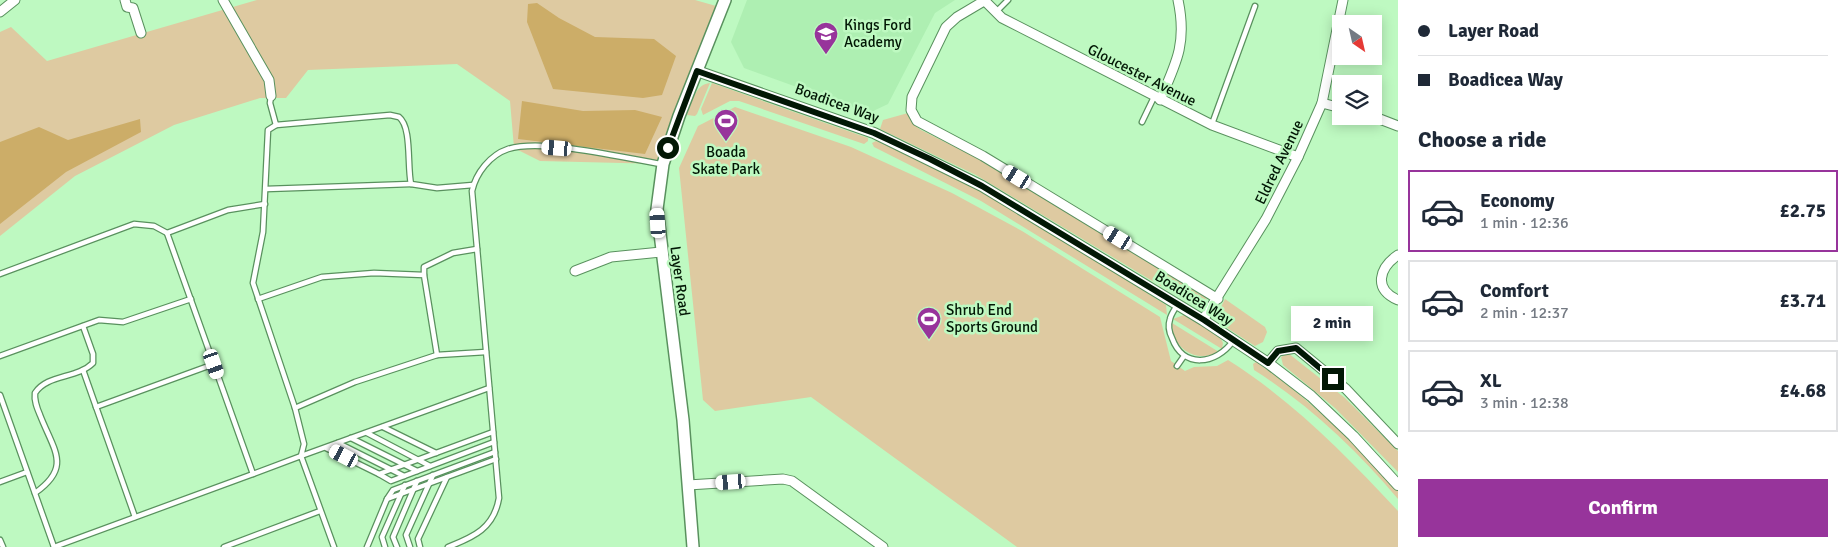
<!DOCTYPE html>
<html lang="en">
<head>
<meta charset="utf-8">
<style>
	:root { --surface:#fff; --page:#f6f6f7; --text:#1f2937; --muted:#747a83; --line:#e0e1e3; --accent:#97349b }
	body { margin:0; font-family:Signika,sans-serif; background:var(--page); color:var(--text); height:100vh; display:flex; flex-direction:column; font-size:19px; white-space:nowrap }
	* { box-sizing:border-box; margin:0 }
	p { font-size:16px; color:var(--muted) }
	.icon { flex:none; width:28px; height:28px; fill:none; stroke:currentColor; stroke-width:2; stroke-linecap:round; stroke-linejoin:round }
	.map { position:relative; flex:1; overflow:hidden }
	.side { display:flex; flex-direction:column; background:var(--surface); width:450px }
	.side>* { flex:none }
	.hud { display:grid; align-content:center; height:110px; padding:0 20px; background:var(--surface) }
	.needle { width:32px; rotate:146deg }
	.fabs { position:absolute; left:1332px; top:15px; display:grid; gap:10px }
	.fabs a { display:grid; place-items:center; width:50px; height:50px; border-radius:0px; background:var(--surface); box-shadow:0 2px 12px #0003; font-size:25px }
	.end { position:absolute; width:22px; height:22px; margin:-11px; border:6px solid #021705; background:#fff; box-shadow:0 0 0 2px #fff }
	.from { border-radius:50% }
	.bubble { position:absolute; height:35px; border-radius:0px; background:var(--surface); box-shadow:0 2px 12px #0003; font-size:16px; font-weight:700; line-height:35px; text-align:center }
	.car { position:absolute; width:15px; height:30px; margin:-15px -8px; border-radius:6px; box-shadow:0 0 4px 1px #0007; background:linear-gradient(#fff 24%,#345 0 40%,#fff 0 76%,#345 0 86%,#fff 0) }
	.hud b { display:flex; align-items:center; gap:18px; height:48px; font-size:19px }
	.hud b+b { border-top:1px solid var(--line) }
	.hud i { width:12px; height:12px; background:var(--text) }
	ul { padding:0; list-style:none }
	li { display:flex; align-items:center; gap:15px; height:82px; margin:0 10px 8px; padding:0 10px; border:2px solid var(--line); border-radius:0px }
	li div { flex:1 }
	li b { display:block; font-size:19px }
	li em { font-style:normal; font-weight:700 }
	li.current { border-color:var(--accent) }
	li>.icon { width:45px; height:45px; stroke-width:1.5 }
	h2 { padding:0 20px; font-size:22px; line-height:60px }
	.button { display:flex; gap:10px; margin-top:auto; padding:10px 20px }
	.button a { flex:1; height:58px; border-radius:0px; background:var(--accent); color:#fff; font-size:20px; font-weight:700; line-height:58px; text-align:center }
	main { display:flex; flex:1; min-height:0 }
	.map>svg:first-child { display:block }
</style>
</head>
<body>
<main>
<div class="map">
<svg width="1398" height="547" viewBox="0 0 1398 547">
	<rect width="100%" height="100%" fill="#bef9c1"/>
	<path fill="#aeefb2" d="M747 0H955L935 13 888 104 869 113 744 68 731 42Z"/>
	<g fill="#decaa1">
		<path d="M257 0H695L716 6 663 164 540 161 514 148 510 101 457 64 308 70 286 98H260L174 125 75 176 0 236V32L11 27 47 61Z"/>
		<path d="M710 83 697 114 695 116 687 115C692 103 695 84 710 83Z"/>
		<path d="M712 83 868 138V141L864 144 739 101H730L703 115 701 109Z"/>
		<path d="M735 107 851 147 952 193 1022 231 1160 317 1171 361 1185 371 1194 367 1217 366 1228 360C1293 401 1346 455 1398 511V547H1017L811 397 715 411 703 400 679 168 698 126Z"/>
		<path d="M908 113 914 125 921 130 989 164 1206 296 1207 305 1202 310 1199 309 976 175 880 129 883 120Z"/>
		<path d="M876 141C979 183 1072 246 1166 305L1167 315 981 201 874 147 872 143Z"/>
		<path d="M1225 299 1265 327 1267 332 1263 342 1255 346 1221 324 1218 313Z"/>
		<path d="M1184 315 1220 337 1223 343 1222 349 1173 319Z"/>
		<path d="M1172 323 1219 352C1195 364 1172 348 1172 323Z"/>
		<path d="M1288 353 1345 398 1398 451V472L1335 408 1283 365 1281 357Z"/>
		<path d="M1256 362C1309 398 1353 443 1398 489V499C1357 450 1308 404 1254 370L1253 364Z"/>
	</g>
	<g fill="#ccad68">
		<path d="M537 3 559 18 595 37 654 39 676 56 662 95 643 98 553 89 527 22 528 4Z"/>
		<path d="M522 101 583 111 635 110 662 117 645 154 518 139Z"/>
		<path d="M140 119 141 132 66 172 0 224V142L39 127 68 140Z"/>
	</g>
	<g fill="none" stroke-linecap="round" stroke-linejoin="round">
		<defs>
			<g id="service">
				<path d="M996 12 1008 0"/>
				<path d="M271 96 270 103 276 125 390 115 399 117C412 127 407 166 411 184L437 188 473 185"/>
				<path d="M1142 122 1154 97"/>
				<path d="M1212 124 1255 6"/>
				<path d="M276 125 268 130 263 232 253 283 295 408 304 444 301 456 489 388"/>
				<path d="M266 189 411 184"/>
				<path d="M265 204 228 210 167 233 253 474 301 456 334 547"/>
				<path d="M0 274 134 224 154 226 167 233"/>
				<path d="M424 275V267L453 253 477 249"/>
				<path d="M258 299 322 277 374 273 424 275 437 355"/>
				<path d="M1177 305C1175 309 1171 314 1170 319 1168 325 1169 332 1172 338 1183 369 1216 365 1233 341"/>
				<path d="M0 356 99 320 123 322 191 299"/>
				<path d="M1177 366 1184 356"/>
				<path d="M83 370 135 517"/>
				<path d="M0 395 54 547"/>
				<path d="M96 407 214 364"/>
				<path d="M295 408 355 382 437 355 486 352"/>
				<path d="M383 427 436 453"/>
				<path d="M367 433 430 466"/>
				<path d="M351 438 417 471"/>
				<path d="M338 443 404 476"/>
				<path d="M326 448 379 474 493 432"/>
				<path d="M379 474 391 481 494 442"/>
				<path d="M0 482 27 472"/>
				<path d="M35 493C72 467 54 451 40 415 37 408 34 401 35 393 47 374 77 379 93 363V354L83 326"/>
				<path d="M387 499 393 490 495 452"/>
				<path d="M0 540 3 547"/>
				<path d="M54 547 253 474"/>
				<path d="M224 547 320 511"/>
				<path d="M367 547 387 499 447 477"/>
				<path d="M385 547 382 537 405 485"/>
				<path d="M397 547 393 537 417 481"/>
				<path d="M410 547 406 535 433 475"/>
				<path d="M420 547 418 539 447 477 496 459"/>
				<path d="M448 547C474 537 494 528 499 498L472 191C476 173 490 155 508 149 543 138 623 158 661 164"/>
			</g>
			<g id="minor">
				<path d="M125 0 127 7 133 8 141 33"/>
				<path d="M223 0 269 80 271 96"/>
				<path d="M984 0 1002 18 1212 125 1298 157"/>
				<path d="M984 1 957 17 946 27 912 97 911 110 917 121 983 156 1218 299"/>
				<path d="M0 12 15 0"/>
				<path d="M1160 100C1177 62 1187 42 1178 0"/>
				<path d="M1322 103 1341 108"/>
				<path d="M1372 116 1398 126"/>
				<path d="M1398 255C1379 268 1373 289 1398 300"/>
				<path d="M575 271 611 257 661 252"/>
				<path d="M1203 320 1266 219 1298 157 1322 103 1343 0"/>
				<path d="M1268 363 1278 351 1296 348 1346 389 1398 444"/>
				<path d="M688 485 783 479 792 481 883 547"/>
			</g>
			<path id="tertiary" d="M697 71 874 133 982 186 1203 320 1268 363 1311 396 1353 436 1398 485"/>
			<path id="secondary" d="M693 547 683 420 657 209 663 164 679 116 725 0"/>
		</defs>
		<use href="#service" stroke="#59915e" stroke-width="7"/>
		<use href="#minor" stroke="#59915e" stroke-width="11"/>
		<use href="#tertiary" stroke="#59915e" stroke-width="12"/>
		<use href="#secondary" stroke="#59915e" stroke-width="14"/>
		<use href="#service" stroke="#fff" stroke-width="4.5"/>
		<use href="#minor" stroke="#fff" stroke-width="9"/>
		<use href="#tertiary" stroke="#fff" stroke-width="10"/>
		<use href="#secondary" stroke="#fff" stroke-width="11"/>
	</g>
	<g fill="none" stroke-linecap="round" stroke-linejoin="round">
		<path stroke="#021705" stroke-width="6" d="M668 148 697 71 874 133 930 159 982 186 1204 320 1268 363 1278 351 1296 348 1333 379"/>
	</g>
	<defs>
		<symbol id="school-pin" viewBox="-11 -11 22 30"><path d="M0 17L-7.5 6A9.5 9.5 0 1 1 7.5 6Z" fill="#97349b" stroke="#bef9c1"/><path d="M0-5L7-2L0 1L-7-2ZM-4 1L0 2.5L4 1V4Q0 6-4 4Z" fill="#fff"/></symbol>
		<symbol id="stadium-pin" viewBox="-11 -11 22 30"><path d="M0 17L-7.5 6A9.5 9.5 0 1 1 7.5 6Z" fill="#97349b" stroke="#bef9c1"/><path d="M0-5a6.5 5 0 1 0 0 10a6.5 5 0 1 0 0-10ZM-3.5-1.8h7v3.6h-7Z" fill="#fff"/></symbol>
	</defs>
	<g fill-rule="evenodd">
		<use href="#school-pin" x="812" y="20" width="28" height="38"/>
		<use href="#stadium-pin" x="712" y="107" width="28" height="38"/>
		<use href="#stadium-pin" x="915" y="305" width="28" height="38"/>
	</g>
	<g text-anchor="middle" stroke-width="5" stroke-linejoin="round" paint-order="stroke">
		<g font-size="15" fill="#021705" stroke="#bef9c1" text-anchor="start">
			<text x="844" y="30">Kings Ford<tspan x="844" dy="17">Academy</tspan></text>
			<text x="726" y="157" text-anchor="middle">Boada<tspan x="726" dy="17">Skate Park</tspan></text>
			<text x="946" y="315">Shrub End<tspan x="946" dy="17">Sports Ground</tspan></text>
		</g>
		<g font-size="15" fill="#021705" stroke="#bef9c1">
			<text transform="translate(1142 75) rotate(27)" y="5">Gloucester Avenue</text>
			<text transform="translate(837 103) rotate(20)" y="5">Boadicea Way</text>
			<text transform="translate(1279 162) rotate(-64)" y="5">Eldred Avenue</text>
			<text transform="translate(680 281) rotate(82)" y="5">Layer Road</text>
			<text transform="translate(1194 298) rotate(32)" y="5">Boadicea Way</text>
		</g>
	</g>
</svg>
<div class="fabs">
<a><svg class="needle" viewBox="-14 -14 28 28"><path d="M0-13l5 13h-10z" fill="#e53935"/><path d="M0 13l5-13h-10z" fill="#747a83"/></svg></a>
<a><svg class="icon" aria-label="layers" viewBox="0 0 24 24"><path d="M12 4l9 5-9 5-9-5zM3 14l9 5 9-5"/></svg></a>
</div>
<i class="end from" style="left:668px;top:148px"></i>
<i class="end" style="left:1333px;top:379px"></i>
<div class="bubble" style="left:1291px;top:306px;width:82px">2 min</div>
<i class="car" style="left:557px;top:148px;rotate:275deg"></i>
<i class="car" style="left:1017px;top:177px;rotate:301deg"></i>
<i class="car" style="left:658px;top:223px;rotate:356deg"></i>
<i class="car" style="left:1118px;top:238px;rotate:301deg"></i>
<i class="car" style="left:214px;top:364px;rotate:161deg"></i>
<i class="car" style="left:344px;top:456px;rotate:297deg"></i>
<i class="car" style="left:731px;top:482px;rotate:266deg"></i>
</div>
<section class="side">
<div class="hud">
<b><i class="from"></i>Layer Road</b>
<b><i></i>Boadicea Way</b>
</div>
<h2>Choose a ride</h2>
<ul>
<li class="current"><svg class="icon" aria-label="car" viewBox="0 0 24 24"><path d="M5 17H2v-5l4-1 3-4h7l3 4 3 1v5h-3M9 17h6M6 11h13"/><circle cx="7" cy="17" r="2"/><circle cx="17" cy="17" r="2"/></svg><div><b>Economy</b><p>1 min · 12:36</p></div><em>£2.75</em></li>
<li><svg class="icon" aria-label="car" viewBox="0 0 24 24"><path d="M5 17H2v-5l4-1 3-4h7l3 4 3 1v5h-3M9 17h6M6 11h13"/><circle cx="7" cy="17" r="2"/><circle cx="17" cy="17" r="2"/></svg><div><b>Comfort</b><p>2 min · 12:37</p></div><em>£3.71</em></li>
<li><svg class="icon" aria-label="car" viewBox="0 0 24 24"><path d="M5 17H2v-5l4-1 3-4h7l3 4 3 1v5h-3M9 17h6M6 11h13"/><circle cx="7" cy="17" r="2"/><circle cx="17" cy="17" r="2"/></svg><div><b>XL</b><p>3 min · 12:38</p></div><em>£4.68</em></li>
</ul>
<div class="button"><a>Confirm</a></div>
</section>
</main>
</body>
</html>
